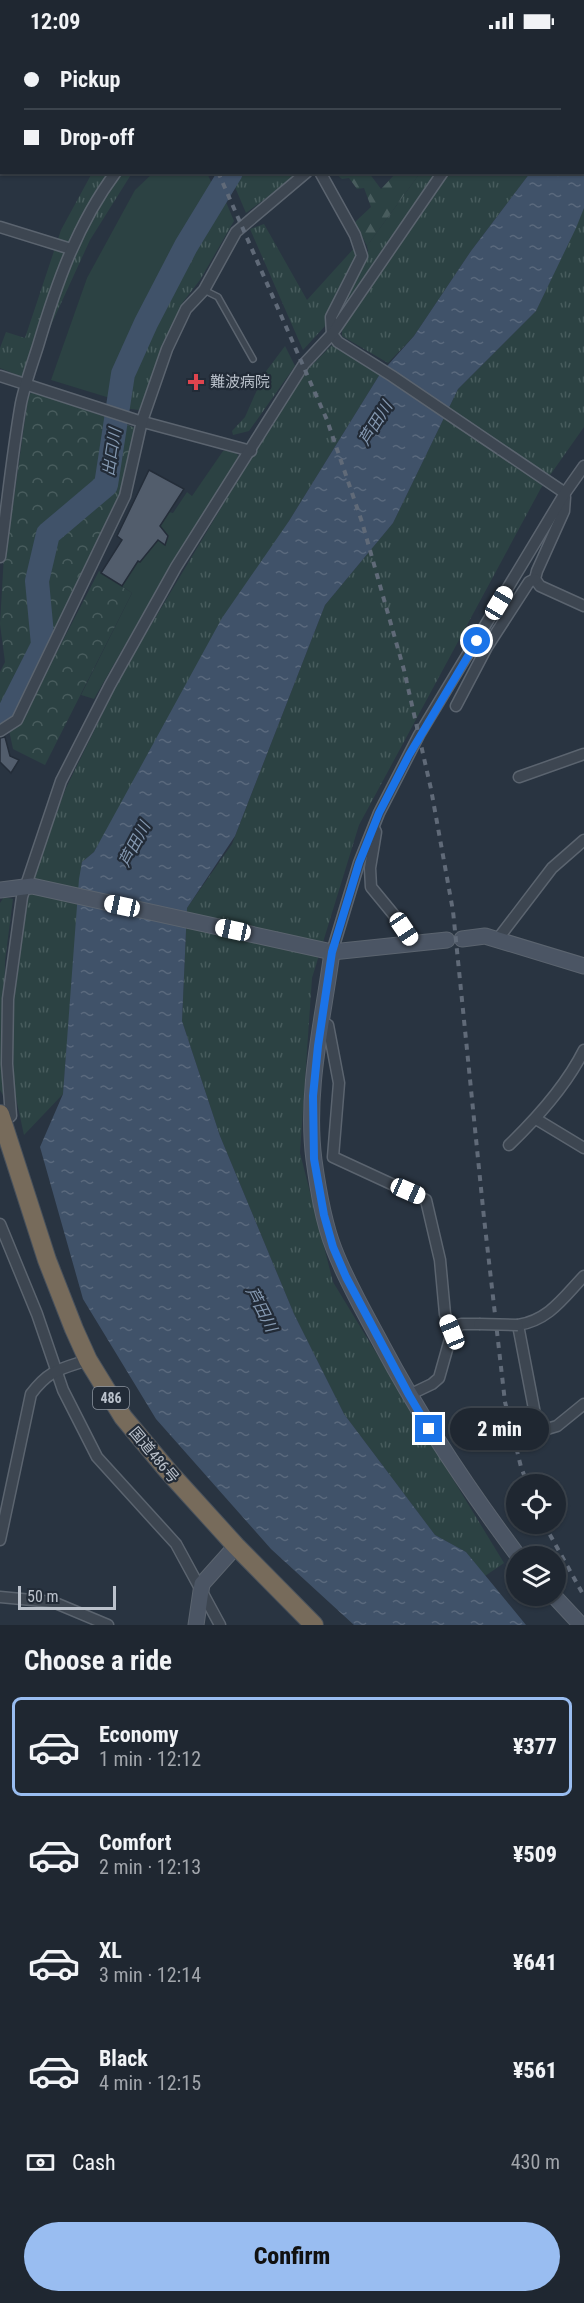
<!DOCTYPE html>
<html lang="en">
<head>
<meta charset="utf-8">
<style>
	:root { --surface:#1f2731; --page:#272f39; --text:#f1f3f6; --muted:#a1a5ab; --line:#3c444d; --accent:#99bdf1 }
	body { margin:0; font-family:"Roboto Condensed","Noto Sans JP",sans-serif; background:var(--page); color:var(--text); height:100vh; display:flex; flex-direction:column; font-size:22px; white-space:nowrap }
	* { box-sizing:border-box; margin:0 }
	p { font-size:20px; color:var(--muted) }
	.icon { flex:none; width:33px; height:33px; fill:none; stroke:currentColor; stroke-width:2; stroke-linecap:round; stroke-linejoin:round }
	.map { position:relative; height:1583px; overflow:hidden }
	.drawer { display:flex; flex-direction:column; background:var(--surface); flex:1 }
	.drawer>* { flex:none }
	.hud { position:absolute; left:0px; top:0px; width:585px; height:132px; box-shadow:0 2px 4px #0004,0 0 0 2px var(--line); display:grid; align-content:center; height:132px; padding:0 24px; background:var(--surface) }
	.tools { position:absolute; left:506px; top:1432px; display:grid; gap:12px }
	.tools a { display:grid; place-items:center; width:60px; height:60px; border-radius:50%; background:var(--surface); box-shadow:0 2px 4px #0004,0 0 0 2px var(--line); font-size:30px }
	.scale { position:absolute; left:18px; bottom:15px; width:98px; box-sizing:border-box; padding-left:6px; border:3px solid #bac1cb; border-top:0; font-size:16px; line-height:21px; white-space:nowrap; color:#bac1cb; -webkit-text-stroke:4px #222b37; paint-order:stroke }
	.end { position:absolute; width:27px; height:27px; margin:-14px; border:8px solid #1a73e8; background:#fff; box-shadow:0 0 0 3px #fff }
	.from { border-radius:50% }
	.bubble { position:absolute; height:42px; border-radius:21px; background:var(--surface); box-shadow:0 2px 4px #0004,0 0 0 2px var(--line); font-size:20px; font-weight:800; line-height:42px; text-align:center }
	.car { position:absolute; width:18px; height:36px; margin:-18px -9px; border-radius:8px; box-shadow:0 0 4px 2px #0007; background:linear-gradient(#fff 24%,#345 0 40%,#fff 0 76%,#345 0 86%,#fff 0) }
	.hud b { display:flex; align-items:center; gap:21px; height:57px; font-size:22px }
	.hud b+b { border-top:2px solid var(--line) }
	.hud i { width:15px; height:15px; background:var(--text) }
	ul { padding:0; list-style:none }
	li { display:flex; align-items:center; gap:18px; height:99px; margin:0 12px 9px; padding:0 12px; border:3px solid transparent; border-radius:9px }
	li div { flex:1 }
	li b { display:block; font-size:22px }
	li em { font-style:normal; font-weight:800 }
	li.on { border-color:var(--accent) }
	li>.icon { width:54px; height:54px; stroke-width:1.5 }
	h2 { padding:0 24px; font-size:27px; line-height:72px }
	.pay { display:flex; align-items:center; gap:15px; height:66px; padding:0 24px; font-size:22px }
	.pay p { margin-inline-start:auto }
	.action { display:flex; gap:12px; margin-top:auto; padding:12px 24px }
	.action a { flex:1; height:69px; border-radius:36px; background:var(--accent); color:#111; font-size:24px; font-weight:800; line-height:69px; text-align:center }
	.status { display:flex; justify-content:space-between; align-items:center; height:42px; padding:0 30px; background:var(--surface); direction:ltr }
	.status svg { height:16px; fill:currentColor }
	.map>svg:first-child { display:block }
</style>
</head>
<body>
<div class="status"><b>12:09</b><svg viewBox="0 0 49 12"><path d="M0 12V9h3v3zM5 12V6h3v6zM10 12V3h3v9zM15 12V0h3v12zM26 1h20v11H26zM47 4h2v5h-2z"/></svg></div>
<div class="map">
<svg width="584" height="1583" viewBox="0 0 584 1583">
	<defs>
		<pattern id="grass-tufts" width="24" height="20" patternUnits="userSpaceOnUse" patternTransform="scale(1.5)"><rect width="24" height="20" fill="#2c4243"/><path d="M3 7l-1-3M5 7V3M7 7l1-3M15 17l-1-3M17 17v-4M19 17l1-3" fill="none" stroke="#485c5d"/></pattern>
		<pattern id="forest-firs" width="22" height="20" patternUnits="userSpaceOnUse" patternTransform="scale(1.5)"><rect width="22" height="20" fill="#2c4243"/><path d="M5 1l3.5 6h-7zM16 11l3.5 6h-7z" fill="#485c5d"/></pattern>
		<pattern id="park-crowns" width="20" height="18" patternUnits="userSpaceOnUse" patternTransform="scale(1.5)"><rect width="20" height="18" fill="#2c4243"/><path d="M2 6a3 3 0 1 1 6 0M12 15a3 3 0 1 1 6 0" fill="none" stroke="#485c5d"/></pattern>
		<pattern id="water-ripples" width="26" height="14" patternUnits="userSpaceOnUse" patternTransform="scale(1.5)"><rect width="26" height="14" fill="#405269"/><path d="M2 4q2-2 4 0t4 0M15 11q2-2 4 0t4 0" fill="none" stroke="#5a697d"/></pattern>
	</defs>
	<rect width="100%" height="100%" fill="#293441"/>
	<g fill="url(#grass-tufts)">
		<path d="M241 0H484L239 2Z"/>
		<path d="M92 131H132L90 198 46 294 33 306 22 335 0 326V306L6 290 25 296 61 188Z"/>
		<path d="M229 131H300L246 171Z"/>
		<path d="M420 131H436L341 267 368 209 367 204Z"/>
		<path d="M448 131H530L471 209 414 294 388 321 342 294V286Z"/>
		<path d="M223 153 234 179 200 238 183 260 139 368 123 366 129 330 158 270Z"/>
		<path d="M584 166V385L541 446 359 783 312 936 300 1111 333 1240 504 1521 485 1534 466 1510 435 1493 344 1372 294 1272 220 1094 182 979 187 866 232 802 325 563 393 481 458 347 536 269Z"/>
		<path d="M264 182 307 258 356 204V216L326 283 303 308 250 187Z"/>
		<path d="M334 301 380 332 289 479 94 810 82 820 63 1052 24 1093 14 1047 12 964 26 866 34 829 66 746 124 628 230 451 303 332Z"/>
		<path d="M285 304 295 324 249 389 233 393 232 389 245 375 264 332Z"/>
		<path d="M4 855 13 857 5 919 3 1053 0 1048V861Z"/>
	</g>
	<path fill="url(#forest-firs)" d="M335 131H369L381 147 396 131H420L367 204 355 180 371 165 364 146 357 147 349 136 342 137Z"/>
	<g fill="url(#park-crowns)">
		<path d="M32 349 136 386 122 448 14 674 0 684V630L5 620 0 582 4 513 13 463 28 356Z"/>
		<path d="M99 529 132 551 45 723 13 707 9 688 20 681Z"/>
	</g>
	<g fill="#2c4243">
		<path d="M153 131H207L214 146 137 282 113 357 51 338 87 236 135 148Z"/>
		<path d="M234 408 239 415 236 423 140 577 94 657 81 653 132 551 122 544 138 519 140 520 158 498 165 502 168 494 163 491 160 484 169 470 173 471 187 450 192 454 223 409Z"/>
	</g>
	<path fill="url(#water-ripples)" d="M584 54V166L576 186 536 269 458 347 393 481 325 563 235 794 187 866 182 979 220 1094 294 1272 344 1372 435 1493 466 1510 526 1583H354L271 1507 156 1377 83 1257 40 1105 63 1052 79 837 82 820 94 810 222 576 289 479 380 332 414 294 471 209 530 131 584 130Z"/>
	<g fill="none" stroke-linecap="round" stroke-linejoin="round">
		<g stroke="#405269" stroke-width="24">
			<path d="M342 2 344 0"/>
			<path d="M0 677 9 670 43 603 37 539 48 492 106 443 123 332 146 281 186 204 231 130"/>
		</g>
	</g>
	<g fill="#525d6c" stroke="#242d39" stroke-width="1.5">
		<path d="M149 428 184 447 160 484 168 494 165 503 158 498 140 520 138 519 122 544 101 531 122 498 117 494Z"/>
		<path d="M5 695 10 714 19 718 11 731 0 720V696Z"/>
	</g>
	<g fill="none" stroke-linecap="round" stroke-linejoin="round">
		<defs>
			<path id="lane" d="M204 248 218 255 253 317"/>
			<g id="street">
				<path d="M146 0 147 2"/>
				<path d="M36 2 37 0"/>
				<path d="M201 2 203 0"/>
				<path d="M538 2 539 0"/>
				<path d="M2 91V96"/>
				<path d="M0 104 2 105"/>
				<path d="M320 130 355 193 362 214 331 275 332 292 338 300 392 334 565 451"/>
				<path d="M0 185 71 207"/>
				<path d="M0 334 136 378 251 409"/>
				<path d="M565 455 564 469 537 529 535 537 540 544 584 564"/>
				<path d="M0 515C7 464 12 412 21 361 25 342 32 323 38 304 56 243 77 182 116 130"/>
				<path d="M456 664 487 605 529 540 535 537"/>
				<path d="M0 689 17 678 125 454 142 379 167 307 186 267 204 248 236 190 307 130"/>
				<path d="M519 735 584 712"/>
				<path d="M375 788 376 790 370 826 371 845 394 873 413 901"/>
				<path d="M497 898 552 826 584 798"/>
				<path d="M332 910 359 821 379 771 419 693 565 451 584 424"/>
				<path d="M322 980 328 983 339 1041 333 1115 426 1158 440 1218 445 1272 452 1290"/>
				<path d="M536 1077 584 1106"/>
				<path d="M4 1079 11 1074 7 1022 8 957 22 855 61 739 110 643 176 525 304 322 332 292 443 130"/>
				<path d="M509 1103C537 1076 566 1044 584 1008"/>
				<path d="M0 1182 37 1272 63 1348 97 1415 176 1502 220 1583"/>
				<path d="M584 1234C563 1256 549 1278 518 1283L535 1372 539 1383 547 1387 557 1384 584 1362"/>
				<path d="M409 1353 432 1342 439 1336 452 1290 461 1282H479"/>
				<path d="M0 1498 31 1352C49 1328 60 1327 88 1318"/>
				<path d="M0 1555 53 1560 108 1583"/>
			</g>
			<g id="secondary">
				<path d="M0 848 32 844 332 910 447 898"/>
				<path d="M462 897 485 894 584 924"/>
				<path d="M332 910C323 978 305 1049 314 1118 318 1147 323 1179 334 1207 347 1241 366 1273 383 1305 423 1380 468 1447 519 1515"/>
				<path d="M554 1554 581 1583"/>
				<path d="M196 1583 202 1542 236 1504"/>
			</g>
			<g id="highway">
				<path d="M70 2 71 0"/>
				<path d="M0 120 2 116"/>
				<path d="M0 1072 47 1218 74 1287 88 1318 123 1375 168 1429 236 1504 314 1583"/>
			</g>
		</defs>
		<use href="#lane" stroke="#5b646f" stroke-width="8"/>
		<use href="#street" stroke="#5b646f" stroke-width="13"/>
		<use href="#secondary" stroke="#5b646f" stroke-width="17"/>
		<use href="#highway" stroke="#48515c" stroke-width="20"/>
		<use href="#lane" stroke="#3d4651" stroke-width="5"/>
		<use href="#street" stroke="#3d4651" stroke-width="10"/>
		<use href="#secondary" stroke="#4b5564" stroke-width="15"/>
		<use href="#highway" stroke="#776b5b" stroke-width="18"/>
		<g stroke="#606a78" stroke-width="4" stroke-dasharray="6 6" stroke-linecap="butt">
			<path d="M159 0V2"/>
			<path d="M218 130 327 378 362 480 404 628 431 747 453 869 484 1176 505 1360 521 1425 528 1443"/>
			<path d="M544 1482 584 1554"/>
		</g>
		<defs>
			<path id="street-bridge" d="M479 1282 518 1283"/>
		</defs>
		<use href="#street-bridge" stroke="#5b646f" stroke-width="13" stroke-linecap="butt"/>
		<use href="#street-bridge" stroke="#3d4651" stroke-width="10"/>
	</g>
	<g fill="none" stroke-linecap="round" stroke-linejoin="round">
		<path stroke="#1a73e8" stroke-width="8" d="M429 1387 409 1353 346 1235 333 1205 324 1173 314 1117 313 1054 318 1004 332 910 359 821 379 771 409 713 477 599"/>
	</g>
	<path fill="#e0444e" stroke="#222b37" stroke-width="2" d="M193 331h6v6h6v6h-6v6h-6v-6h-6v-6h6z"/>
	<g text-anchor="middle" stroke-width="4.5" stroke-linejoin="round" paint-order="stroke">
		<rect fill="#222b37" stroke="#8c949f" stroke-width="1.5" x="93" y="1345" width="36" height="22" rx="4.5"/>
		<g font-size="14" font-weight="bold" fill="#bac1cb">
			<text x="111" y="1361">486</text>
		</g>
		<g font-size="15" fill="#bac1cb" stroke="#222b37" text-anchor="start">
			<text x="210" y="345">難波病院</text>
		</g>
		<g font-size="15" fill="#bac1cb" stroke="#222b37">
			<text transform="translate(154 1413) rotate(50)" y="5">国道486号</text>
		</g>
		<g font-size="16" font-style="italic" fill="#8498b0" stroke="#222b37">
			<text transform="translate(375 381) rotate(-58)" y="6">芦田川</text>
			<text transform="translate(111 410) rotate(-81)" y="6">出口川</text>
			<text transform="translate(134 802) rotate(-62)" y="6">芦田川</text>
			<text transform="translate(262 1267) rotate(63)" y="6">芦田川</text>
		</g>
	</g>
</svg>
<div class="tools">
<a><svg class="icon" aria-label="locate" viewBox="0 0 24 24"><circle cx="12" cy="12" r="6"/><path d="M12 2v4M12 18v4M2 12h4M18 12h4"/></svg></a>
<a><svg class="icon" aria-label="layers" viewBox="0 0 24 24"><path d="M12 4l9 5-9 5-9-5zM3 14l9 5 9-5"/></svg></a>
</div>
<div class="scale">50 m</div>
<i class="end from" style="left:477px;top:599px"></i>
<i class="end" style="left:429px;top:1387px"></i>
<div class="bubble" style="left:450px;top:1366px;width:99px">2 min</div>
<i class="car" style="left:499px;top:561px;rotate:31deg"></i>
<i class="car" style="left:122px;top:864px;rotate:282deg"></i>
<i class="car" style="left:404px;top:887px;rotate:146deg"></i>
<i class="car" style="left:233px;top:888px;rotate:282deg"></i>
<i class="car" style="left:408px;top:1149px;rotate:114deg"></i>
<i class="car" style="left:452px;top:1290px;rotate:338deg"></i>
<div class="hud">
<b><i class="from"></i>Pickup</b>
<b><i></i>Drop-off</b>
</div>
</div>
<section class="drawer">
<h2>Choose a ride</h2>
<ul>
<li class="on"><svg class="icon" aria-label="car" viewBox="0 0 24 24"><path d="M5 17H2v-5l4-1 3-4h7l3 4 3 1v5h-3M9 17h6M6 11h13"/><circle cx="7" cy="17" r="2"/><circle cx="17" cy="17" r="2"/></svg><div><b>Economy</b><p>1 min · 12:12</p></div><em>¥377</em></li>
<li><svg class="icon" aria-label="car" viewBox="0 0 24 24"><path d="M5 17H2v-5l4-1 3-4h7l3 4 3 1v5h-3M9 17h6M6 11h13"/><circle cx="7" cy="17" r="2"/><circle cx="17" cy="17" r="2"/></svg><div><b>Comfort</b><p>2 min · 12:13</p></div><em>¥509</em></li>
<li><svg class="icon" aria-label="car" viewBox="0 0 24 24"><path d="M5 17H2v-5l4-1 3-4h7l3 4 3 1v5h-3M9 17h6M6 11h13"/><circle cx="7" cy="17" r="2"/><circle cx="17" cy="17" r="2"/></svg><div><b>XL</b><p>3 min · 12:14</p></div><em>¥641</em></li>
<li><svg class="icon" aria-label="car" viewBox="0 0 24 24"><path d="M5 17H2v-5l4-1 3-4h7l3 4 3 1v5h-3M9 17h6M6 11h13"/><circle cx="7" cy="17" r="2"/><circle cx="17" cy="17" r="2"/></svg><div><b>Black</b><p>4 min · 12:15</p></div><em>¥561</em></li>
</ul>
<div class="pay"><svg class="icon" aria-label="cash" viewBox="0 0 24 24"><path d="M3 7h18v10H3z"/><circle cx="12" cy="12" r="2"/></svg>Cash<p>430 m</p></div>
<div class="action"><a>Confirm</a></div>
</section>
</body>
</html>
